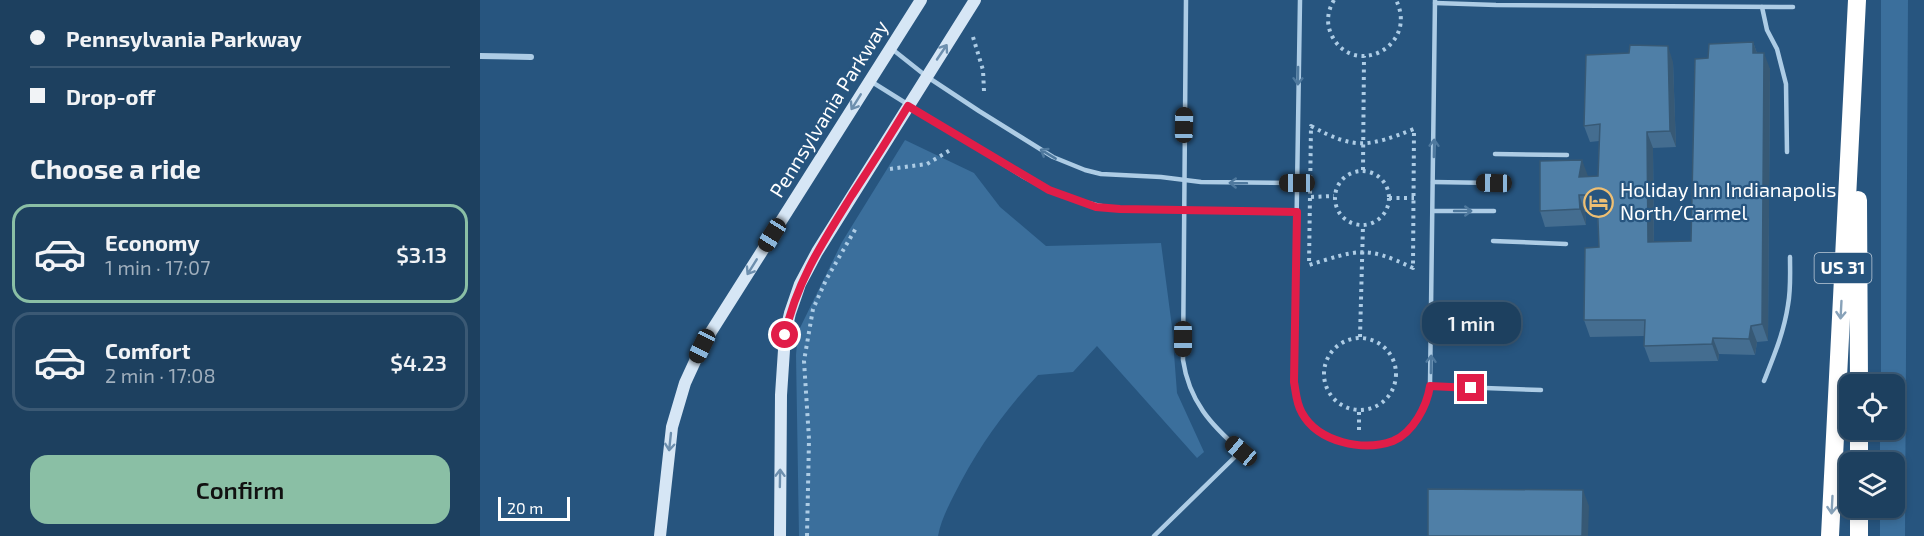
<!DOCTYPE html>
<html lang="en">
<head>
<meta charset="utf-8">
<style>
	:root { --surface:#1d405f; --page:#254765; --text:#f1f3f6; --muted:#a0afbd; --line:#3b5974; --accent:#8abfa5 }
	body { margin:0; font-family:"Exo 2",sans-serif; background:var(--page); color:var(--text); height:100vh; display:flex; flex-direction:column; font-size:22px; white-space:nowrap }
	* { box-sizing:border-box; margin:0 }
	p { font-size:20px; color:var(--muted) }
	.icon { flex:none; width:33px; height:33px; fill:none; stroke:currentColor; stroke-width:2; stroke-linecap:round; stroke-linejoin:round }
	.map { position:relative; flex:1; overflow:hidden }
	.sheet { display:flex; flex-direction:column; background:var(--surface); width:480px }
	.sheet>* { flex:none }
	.top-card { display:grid; align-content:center; height:132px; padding:0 30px; background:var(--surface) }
	.tools { position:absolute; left:1359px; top:374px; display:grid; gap:12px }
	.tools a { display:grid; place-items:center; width:66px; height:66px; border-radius:12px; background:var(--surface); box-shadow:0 3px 9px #0003,0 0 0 2px var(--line); font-size:30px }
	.scale { position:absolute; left:18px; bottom:15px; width:72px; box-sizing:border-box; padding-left:6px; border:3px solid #fff; border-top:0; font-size:16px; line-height:21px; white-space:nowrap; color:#fff; -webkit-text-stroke:4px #27557f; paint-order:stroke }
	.end { position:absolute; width:27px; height:27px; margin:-14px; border:8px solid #e11d48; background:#fff; box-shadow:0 0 0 3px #fff }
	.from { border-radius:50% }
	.bubble { position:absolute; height:42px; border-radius:18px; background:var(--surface); box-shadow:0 3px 9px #0003,0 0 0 2px var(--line); font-size:20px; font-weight:600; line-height:42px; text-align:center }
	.car { position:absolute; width:18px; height:36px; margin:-18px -9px; border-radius:8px; box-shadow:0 0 4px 2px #0007; background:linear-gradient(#222 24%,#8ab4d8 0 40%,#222 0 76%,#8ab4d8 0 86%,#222 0) }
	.top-card b { display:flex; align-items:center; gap:21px; height:57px; font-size:22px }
	.top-card b+b { border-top:2px solid var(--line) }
	.top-card i { width:15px; height:15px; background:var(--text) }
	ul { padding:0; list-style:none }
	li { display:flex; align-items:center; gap:18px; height:99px; margin:0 12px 9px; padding:0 18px; border:3px solid var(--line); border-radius:18px }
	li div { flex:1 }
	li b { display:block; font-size:22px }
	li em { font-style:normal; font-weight:600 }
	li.selected { border-color:var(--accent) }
	li>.icon { width:54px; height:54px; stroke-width:1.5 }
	h2 { padding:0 30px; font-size:27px; line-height:72px }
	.primary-button { display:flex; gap:12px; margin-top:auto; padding:12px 30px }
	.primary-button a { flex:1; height:69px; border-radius:18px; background:var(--accent); color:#111; font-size:24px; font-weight:600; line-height:69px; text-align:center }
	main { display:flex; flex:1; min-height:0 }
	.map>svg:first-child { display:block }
</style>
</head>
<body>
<main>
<section class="sheet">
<div class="top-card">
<b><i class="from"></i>Pennsylvania Parkway</b>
<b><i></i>Drop-off</b>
</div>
<h2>Choose a ride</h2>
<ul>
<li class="selected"><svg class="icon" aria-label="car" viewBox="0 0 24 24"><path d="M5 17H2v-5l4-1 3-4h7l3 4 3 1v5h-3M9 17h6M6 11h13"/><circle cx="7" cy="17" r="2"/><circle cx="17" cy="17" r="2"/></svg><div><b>Economy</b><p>1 min · 17:07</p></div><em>$3.13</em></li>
<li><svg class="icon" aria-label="car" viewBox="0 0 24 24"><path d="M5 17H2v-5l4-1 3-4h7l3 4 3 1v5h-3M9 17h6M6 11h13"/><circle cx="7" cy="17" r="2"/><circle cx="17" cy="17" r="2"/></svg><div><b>Comfort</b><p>2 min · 17:08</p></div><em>$4.23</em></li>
</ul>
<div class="primary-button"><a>Confirm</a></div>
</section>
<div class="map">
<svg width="1444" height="536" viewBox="0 0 1444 536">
	<rect width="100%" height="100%" fill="#27557f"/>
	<g fill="#3b6f9c">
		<path d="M1401 0H1428L1425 536H1400V507H1414V462H1400V429H1414V384H1401Z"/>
		<path d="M425 140 494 173 520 207 566 246 681 243 692 327 697 393 724 452 717 458 617 346 593 372 558 375C525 410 497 449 475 493 468 507 461 520 458 536H319L316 355 318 332 362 242Z"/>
	</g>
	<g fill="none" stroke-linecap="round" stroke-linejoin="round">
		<g stroke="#adcce5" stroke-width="4" stroke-dasharray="3 4.5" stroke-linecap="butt">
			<path d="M854 0C847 12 846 24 852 36 874 79 939 46 916 0"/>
			<path d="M493 37 503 70 504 91"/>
			<path d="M831 126C875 150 888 147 934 129L933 268C885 245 878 250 829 265Z"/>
			<path d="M410 169 447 164 472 149"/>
			<path d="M883 170 884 56"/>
			<circle cx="882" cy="198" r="27"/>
			<path d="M831 197 854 196"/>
			<path d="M909 198H934"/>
			<path d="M880 337 883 225"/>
			<circle cx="880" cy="374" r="36"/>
			<path d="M879 430V410"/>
			<path d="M327 536 329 439 324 361 333 309 346 280 376 228"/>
		</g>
		<g stroke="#adcce5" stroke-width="4.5">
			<path d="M820 0 814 382C816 392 816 403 822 413 838 442 883 452 913 441 933 433 947 406 950 386L955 0"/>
			<path d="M955 3 1016 5 1313 7"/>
			<path d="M1282 7 1287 30 1297 49 1306 84 1307 152"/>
			<path d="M412 49 446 76 499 111 573 157 605 170 621 174 681 177 721 182 817 183"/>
			<path d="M392 82 544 177C575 194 605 205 640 209L817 212"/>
			<path d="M1015 154 1087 155"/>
			<path d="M953 182 1014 183"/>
			<path d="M953 211H1014"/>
			<path d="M1013 241 1086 244"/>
			<path d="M1284 381C1294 356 1304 332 1308 305 1311 289 1310 273 1310 257"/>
			<path d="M950 386 1061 390"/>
			<path d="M674 536 761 451C731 425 709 401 703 360L706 0"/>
		</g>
		<path stroke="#adcce5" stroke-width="6" d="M0 56 51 57"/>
		<g stroke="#d6e6f5" stroke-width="12">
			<path d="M180 536 192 427 205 383 222 346 441 0"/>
			<path d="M300 536 301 395 305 335 310 313 320 284 337 252 495 0"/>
		</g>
		<g stroke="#fff" stroke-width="18">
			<path d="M1378 200 1379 384"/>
			<path d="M1379 429V462"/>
			<path d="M1379 507V536"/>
			<path d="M1350 536 1377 0"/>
		</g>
	</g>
	<path fill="#446d90" d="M1273 42 1277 53 1290 69 1288 341 1277 342 1275 355 1239 354 1238 361 1170 362 1164 346V336L1110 337 1104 320 1119 247 1117 211 1105 212 1106 225 1065 227 1060 211 1118 176 1119 141 1110 142 1104 126 1193 62 1196 147 1173 148 1174 242 1211 241 1228 58Z"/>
	<g fill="#375975">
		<path d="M1273 42 1279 59 1273 53Z"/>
		<path d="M1188 46 1193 62 1196 147 1190 131Z"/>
		<path d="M1284 53 1290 69 1288 341 1282 324Z"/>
		<path d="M1167 132 1173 148 1174 258 1168 242Z"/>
		<path d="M1102 160 1108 176 1099 177Z"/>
		<path d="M1099 195 1105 212 1106 225 1100 209Z"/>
		<path d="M1271 326 1277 342 1275 355 1269 339Z"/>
		<path d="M1233 338 1239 354 1238 361 1232 344Z"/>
		<path d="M1103 490 1109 506 1108 536H1102Z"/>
	</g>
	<g fill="#4f7fa7" stroke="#375975" stroke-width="1.5">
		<path d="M1273 42V53H1284L1282 324 1271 326 1269 339 1233 338 1232 344 1164 346 1165 320H1104L1105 248 1119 247 1117 195H1099L1100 209 1060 211V161L1102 160 1099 177 1118 176 1120 124 1104 126 1106 55 1149 53 1150 45 1188 46 1190 131 1167 132 1168 242 1211 241 1215 59 1228 58 1229 44Z"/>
		<path d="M948 489 1103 490 1102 536H948Z"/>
	</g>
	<defs><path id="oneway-shaft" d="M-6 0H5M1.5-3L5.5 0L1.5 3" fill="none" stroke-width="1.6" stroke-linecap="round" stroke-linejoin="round" transform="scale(1.5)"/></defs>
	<g stroke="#6d8fae">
		<use href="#oneway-shaft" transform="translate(462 52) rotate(-56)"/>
		<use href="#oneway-shaft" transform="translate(376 102) rotate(122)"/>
		<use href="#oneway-shaft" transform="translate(272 267) rotate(122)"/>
		<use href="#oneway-shaft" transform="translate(190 442) rotate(96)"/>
		<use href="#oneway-shaft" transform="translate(300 478) rotate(-89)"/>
	</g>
	<g stroke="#4f799e">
		<use href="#oneway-shaft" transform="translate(818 76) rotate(91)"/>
		<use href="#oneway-shaft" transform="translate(954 148) rotate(-89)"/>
		<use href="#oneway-shaft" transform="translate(568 154) rotate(-149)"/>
		<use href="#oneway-shaft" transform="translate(758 183) rotate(-179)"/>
		<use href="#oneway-shaft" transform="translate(983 211)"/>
		<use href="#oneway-shaft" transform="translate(951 364) rotate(-89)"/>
	</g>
	<g stroke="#88a2b9">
		<use href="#oneway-shaft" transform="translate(1361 310) rotate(93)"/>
		<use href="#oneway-shaft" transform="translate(1352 505) rotate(93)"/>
	</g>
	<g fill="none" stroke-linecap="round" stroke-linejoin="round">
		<path stroke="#e11d48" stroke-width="8" d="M305 335C316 282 344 240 372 195 391 166 410 136 428 106L569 190 616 207 640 209 817 212 814 382C816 392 816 403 822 413 838 442 883 452 913 441 933 433 947 406 950 386L991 388"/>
	</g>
	<defs>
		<symbol id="hotel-ring" viewBox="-11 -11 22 22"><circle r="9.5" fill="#27557f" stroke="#eebf73" stroke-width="1.5"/><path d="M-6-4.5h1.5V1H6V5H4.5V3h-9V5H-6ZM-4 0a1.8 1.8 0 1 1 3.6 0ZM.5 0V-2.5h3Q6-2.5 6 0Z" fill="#eebf73"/></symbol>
	</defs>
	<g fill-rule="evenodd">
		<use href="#hotel-ring" x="1102" y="186" width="33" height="33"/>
	</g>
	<g text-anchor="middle" stroke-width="4.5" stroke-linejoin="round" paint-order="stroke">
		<rect fill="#27557f" stroke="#beccd9" stroke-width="1.5" x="1334.5" y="253" width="57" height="30" rx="4.5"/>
		<g font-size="18" font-weight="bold" fill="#fff">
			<text x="1363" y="274">US 31</text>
		</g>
		<g font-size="20" fill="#fff" stroke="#27557f">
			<text transform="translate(349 109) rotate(-58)" y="7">Pennsylvania Parkway</text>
		</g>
		<g font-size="20" fill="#fff" stroke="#27557f" text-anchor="start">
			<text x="1140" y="197">Holiday Inn Indianapolis<tspan x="1140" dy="23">North/Carmel</tspan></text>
		</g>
	</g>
</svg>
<div class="tools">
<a><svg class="icon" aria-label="locate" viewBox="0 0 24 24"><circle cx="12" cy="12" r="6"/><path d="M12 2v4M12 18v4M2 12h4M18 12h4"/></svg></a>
<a><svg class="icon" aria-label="layers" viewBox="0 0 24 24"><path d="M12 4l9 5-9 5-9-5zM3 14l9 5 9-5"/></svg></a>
</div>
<div class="scale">20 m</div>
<i class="end from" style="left:305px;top:335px"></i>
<i class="end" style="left:991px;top:388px"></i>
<div class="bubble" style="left:942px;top:302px;width:99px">1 min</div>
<i class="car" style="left:704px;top:125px;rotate:1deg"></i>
<i class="car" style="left:817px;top:183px;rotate:270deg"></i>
<i class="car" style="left:1014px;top:183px;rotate:271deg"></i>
<i class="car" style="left:292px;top:235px;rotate:212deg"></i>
<i class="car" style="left:703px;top:339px;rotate:180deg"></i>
<i class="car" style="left:222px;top:346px;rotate:206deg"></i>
<i class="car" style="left:761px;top:451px;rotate:310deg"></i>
</div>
</main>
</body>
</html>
